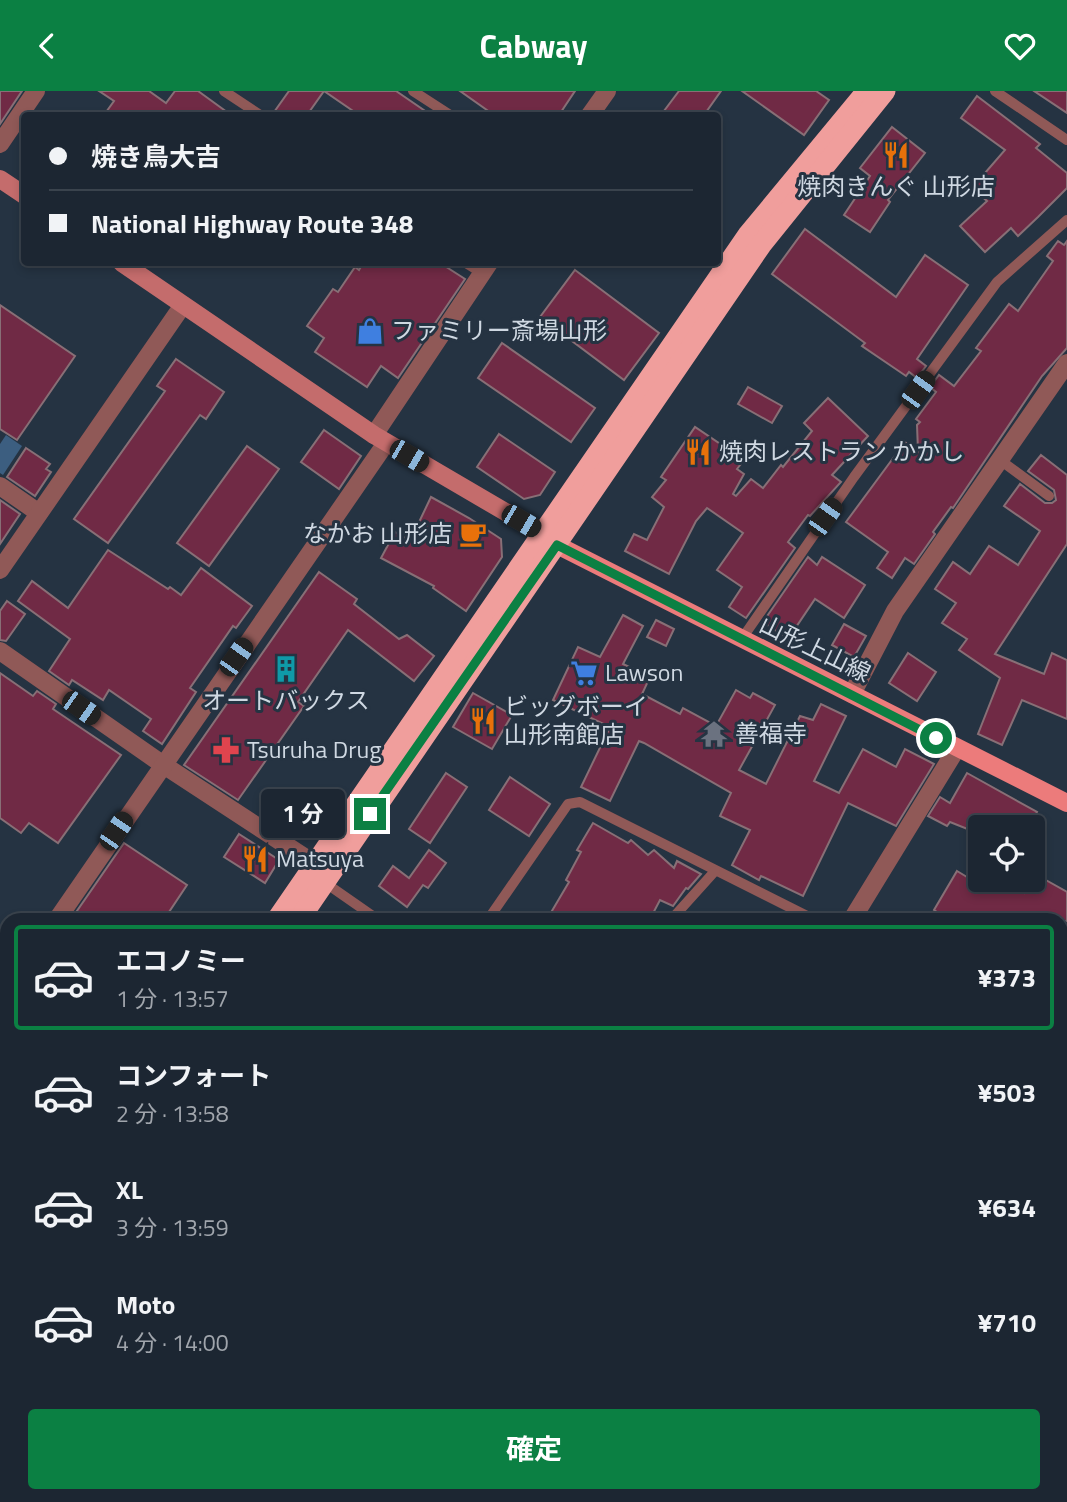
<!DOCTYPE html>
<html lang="ja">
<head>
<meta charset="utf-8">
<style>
	:root { --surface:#1c2632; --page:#252e3a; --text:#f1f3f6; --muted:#a0a5ac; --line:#3a434d; --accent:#0b8043 }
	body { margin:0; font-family:"Titillium Web","Noto Sans JP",sans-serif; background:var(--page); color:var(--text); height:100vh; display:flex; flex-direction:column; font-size:26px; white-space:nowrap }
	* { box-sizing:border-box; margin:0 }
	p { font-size:23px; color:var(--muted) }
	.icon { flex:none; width:38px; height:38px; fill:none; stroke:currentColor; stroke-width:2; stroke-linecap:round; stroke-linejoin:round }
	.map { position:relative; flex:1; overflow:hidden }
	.drawer { position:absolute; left:0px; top:822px; width:1068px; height:590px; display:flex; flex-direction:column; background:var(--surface); border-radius:21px 21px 0 0; box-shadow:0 4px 10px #0003,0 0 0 2px var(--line) }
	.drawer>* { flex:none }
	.hud { position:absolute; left:21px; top:21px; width:700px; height:154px; border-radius:7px; box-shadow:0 4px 10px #0003,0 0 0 2px var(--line); display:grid; align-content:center; height:154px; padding:0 28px; background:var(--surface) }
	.tools { position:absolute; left:968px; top:724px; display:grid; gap:14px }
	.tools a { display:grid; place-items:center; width:77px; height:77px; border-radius:7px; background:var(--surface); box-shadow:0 4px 10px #0003,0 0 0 2px var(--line); font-size:35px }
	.end { position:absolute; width:32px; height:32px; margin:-16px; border:9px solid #0b8043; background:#fff; box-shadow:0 0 0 4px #fff }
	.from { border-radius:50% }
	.bubble { position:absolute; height:49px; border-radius:7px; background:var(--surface); box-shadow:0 4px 10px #0003,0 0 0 2px var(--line); font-size:23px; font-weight:700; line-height:49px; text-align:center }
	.car { position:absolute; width:21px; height:42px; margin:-21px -10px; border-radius:9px; box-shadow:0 0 5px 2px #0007; background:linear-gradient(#222 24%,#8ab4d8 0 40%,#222 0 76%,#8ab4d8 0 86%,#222 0) }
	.hud b { display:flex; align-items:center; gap:24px; height:66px; font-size:26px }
	.hud b+b { border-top:2px solid var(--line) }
	.hud i { width:18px; height:18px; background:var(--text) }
	ul { padding:12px 0 0; list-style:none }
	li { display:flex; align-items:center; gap:21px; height:105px; margin:0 14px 10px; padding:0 14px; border:4px solid transparent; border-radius:7px }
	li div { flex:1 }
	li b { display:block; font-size:26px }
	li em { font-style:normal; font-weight:700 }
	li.active { border-color:var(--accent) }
	li>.icon { width:63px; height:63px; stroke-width:1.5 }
	.cta { display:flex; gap:14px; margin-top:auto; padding:14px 28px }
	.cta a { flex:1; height:80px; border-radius:7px; background:var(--accent); color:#fff; font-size:28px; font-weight:700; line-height:80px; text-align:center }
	header { display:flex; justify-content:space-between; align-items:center; height:91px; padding:0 28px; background:var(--accent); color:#fff; font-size:32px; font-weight:700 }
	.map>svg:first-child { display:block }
</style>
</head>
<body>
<header><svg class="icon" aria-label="back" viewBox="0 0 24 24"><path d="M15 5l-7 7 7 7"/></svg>Cabway<svg class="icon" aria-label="heart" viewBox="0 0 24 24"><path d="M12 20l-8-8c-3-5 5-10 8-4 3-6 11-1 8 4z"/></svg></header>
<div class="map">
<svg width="1067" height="1411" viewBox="0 0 1067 1411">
	<rect width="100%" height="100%" fill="#253342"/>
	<g fill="#3c5e80">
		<path d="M6 344 22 355 3 384 0 382V353Z"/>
		<path d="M520 1405H860L855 1411H526Z"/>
	</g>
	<g fill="#702a45" stroke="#886f76" stroke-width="2">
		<path d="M0 0H22L0 33Z"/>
		<path d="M99 0H149L166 12 175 0H198L231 24H104L114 10Z"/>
		<path d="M289 0H324L307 24H272Z"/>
		<path d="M324 0H396L431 24H359Z"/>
		<path d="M460 0H575L559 24H494Z"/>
		<path d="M679 0H721L704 24H661Z"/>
		<path d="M742 0H816L829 9 804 44Z"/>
		<path d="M1034 0H1067V22Z"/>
		<path d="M977 5 1040 53 1036 57 1067 82V97L1038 126 1018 145 1011 137 985 161 960 135 987 110 972 97 1005 59 961 27Z"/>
		<path d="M892 36 925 62 888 109 890 111 870 141 844 124 870 85 860 77Z"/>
		<path d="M805 138 896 206 925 164 968 194 917 268 926 275 917 287 909 281 906 285 862 255 865 252 772 183Z"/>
		<path d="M1058 150 1064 154 1067 150V257L1042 285 953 417 951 416 933 441 935 443 914 473 905 467 892 487 877 477 888 461 846 431 905 351 918 360 917 334 920 331 916 328 936 301 930 296 939 284 954 295 981 260 976 257 1009 213 1018 220 1053 170 1047 165Z"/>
		<path d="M363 172H440L465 188 398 287 381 275 367 296 315 261 324 247 307 235 333 198 338 201 355 176 359 179Z"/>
		<path d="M575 179 659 242 624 289 540 226Z"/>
		<path d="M0 214 75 265 17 349 0 338Z"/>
		<path d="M502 252 595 317 571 351 478 287Z"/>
		<path d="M176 268 224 301 206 328 200 324 108 452 74 428 165 300 157 295Z"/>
		<path d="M748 296 782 315 772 332 738 313Z"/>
		<path d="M828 307 868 345 832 384 841 391 810 425 808 424 788 451 795 457 746 527 729 516 742 496 717 479 743 442 707 417 696 430 669 483 625 460 634 443 647 449 664 416 652 406 666 389 661 386 695 336 744 369 737 378 744 383 733 403 736 405 751 388 763 397 781 374 783 376 812 340 804 332Z"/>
		<path d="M324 339 361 365 339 398 301 371Z"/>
		<path d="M499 343 555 381 540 404 524 408 477 376Z"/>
		<path d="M247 355 279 378 209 475 177 452Z"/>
		<path d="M26 357 50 373 46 378 51 381 35 405 7 386Z"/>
		<path d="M1041 364 1067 384V453L995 563 1044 583 1052 562 1067 569V628L1022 609 1002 654 978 643 1000 587 959 559 967 548 942 532 956 512 935 498 953 471 970 483 989 455 1018 474 1040 440 1004 415 1020 393 1045 412H1052L1056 409 1054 399 1028 380Z"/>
		<path d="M431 406 469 427 501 448 502 466 466 520 433 497 434 495 381 467 395 441 410 450Z"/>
		<path d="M0 409 20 423 0 453Z"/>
		<path d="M108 459 168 498 170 496 181 504 201 477 252 515 236 537 233 535 190 597 196 601 162 653 143 640 151 628 109 599 103 609 72 589 69 594 49 580 70 548 18 510 32 490 68 517Z"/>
		<path d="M808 466 817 474 822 466 865 494 844 527 815 508 788 548 763 531Z"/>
		<path d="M319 481 357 508 354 513 399 548 407 544 434 565 414 590 348 539 298 611 304 615 238 709 184 674Z"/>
		<path d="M7 510 25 523 6 550 0 549V520Z"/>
		<path d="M623 524 643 535 623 573 650 586 642 603 680 623 683 617 716 635 736 599 750 607 753 602 775 614 739 679 766 693 800 625 813 629 821 613 846 625 814 690 839 702 863 658 896 676 905 658 934 673 896 735 848 712 803 805 761 785 759 789 732 774 750 739 720 725 731 702 644 652 639 650 610 710 581 696 610 636 553 609 578 556 600 566Z"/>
		<path d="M656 529 674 538 666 555 647 546Z"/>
		<path d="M844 533 866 545 854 566 832 554Z"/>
		<path d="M908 562 936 581 917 610 889 592Z"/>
		<path d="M0 582 33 605 37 600 56 613 53 618 121 664 58 752 29 732 21 742 0 727Z"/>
		<path d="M473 602 512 624 492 658 453 636Z"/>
		<path d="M446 682 467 696 430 752 409 738Z"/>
		<path d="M967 682 1037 721 1028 737H1013L995 727 991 737H980V743L950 731 947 735 928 725 940 706 950 712Z"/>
		<path d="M510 686 550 713 529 745 489 719Z"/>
		<path d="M593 732 628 752 631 749 648 764 654 759 674 777 677 770 701 783 688 798 686 797 673 815 660 809 649 830H546L569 791 566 789 581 761 577 759Z"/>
		<path d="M239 743 279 769 265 792 224 766Z"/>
		<path d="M124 752 187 794 163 830H70Z"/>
		<path d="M429 759 446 772 428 797 423 794 407 816 379 795 393 775 409 787Z"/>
		<path d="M957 780 972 789H1001L1024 802 1035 783 1067 801V830H951L934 819Z"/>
	</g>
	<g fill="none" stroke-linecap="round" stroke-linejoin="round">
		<g stroke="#905957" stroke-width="10">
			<path d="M224 0 260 24"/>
			<path d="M413 0 450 24"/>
			<path d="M995 0 1067 49"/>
			<path d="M466 172 482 182"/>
			<path d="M1000 369 1049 405"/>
			<path d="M741 549 854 386 997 191 1067 129"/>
			<path d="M324 791 380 830"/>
			<path d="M487 830 568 713 580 711 817 830"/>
			<path d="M670 830 715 780"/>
			<path d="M1060 951 1067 955"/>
			<path d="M1060 995 1067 988"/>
			<path d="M1060 1189 1067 1182"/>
			<path d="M1060 1381 1067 1374"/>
			<path d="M520 1405 526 1411"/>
			<path d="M1054 1405 1061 1411"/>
			<path d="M855 1411 860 1405"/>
			<path d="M1033 1411 1038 1405"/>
		</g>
		<g stroke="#905957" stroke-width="18">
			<path d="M590 24 607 0"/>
			<path d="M0 53 36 0"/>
			<path d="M374 344 489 172"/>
			<path d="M0 395 39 422"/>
			<path d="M0 479 183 214"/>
			<path d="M0 560 162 673 315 773"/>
			<path d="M852 603 895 520 1067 272"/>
			<path d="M56 830 386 352"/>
			<path d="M851 830 957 657"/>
			<path d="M0 911 7 901"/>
			<path d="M0 1152 7 1157"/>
			<path d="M307 1411 313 1405"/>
		</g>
		<g stroke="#c46c6c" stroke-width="18">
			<path d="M0 88 24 104"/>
			<path d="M122 172 374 344 543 443"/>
			<path d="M292 1405 298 1411"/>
		</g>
		<path stroke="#ec7b7b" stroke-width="18" d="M546 445 557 454 1067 712"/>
		<g stroke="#f09e9c" stroke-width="21">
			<path d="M276 830 748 144 867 0"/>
			<path d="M298 830 761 154 885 0"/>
			<path d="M0 1241 7 1231"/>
			<path d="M0 1273 7 1262"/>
		</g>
	</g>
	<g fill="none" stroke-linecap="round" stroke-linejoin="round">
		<path stroke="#0b8043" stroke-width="9" d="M370 723 557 454 936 647"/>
	</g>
	<defs>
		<symbol id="restaurant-bare" viewBox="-9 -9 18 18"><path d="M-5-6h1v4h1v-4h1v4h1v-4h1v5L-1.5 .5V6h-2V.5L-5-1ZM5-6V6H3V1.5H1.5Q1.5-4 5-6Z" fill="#e8710a" stroke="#253342" stroke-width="2.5" paint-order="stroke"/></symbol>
		<symbol id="shop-bare" viewBox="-9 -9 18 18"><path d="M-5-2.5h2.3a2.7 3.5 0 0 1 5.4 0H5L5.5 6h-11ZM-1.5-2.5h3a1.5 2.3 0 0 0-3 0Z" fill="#3f7fe0" stroke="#253342" stroke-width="2.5" paint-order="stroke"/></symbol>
		<symbol id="cafe-bare" viewBox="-9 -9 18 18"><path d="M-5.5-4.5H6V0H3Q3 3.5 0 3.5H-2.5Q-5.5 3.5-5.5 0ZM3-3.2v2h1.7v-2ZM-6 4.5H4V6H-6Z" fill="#e8710a" stroke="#253342" stroke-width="2.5" paint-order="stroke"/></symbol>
		<symbol id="building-bare" viewBox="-9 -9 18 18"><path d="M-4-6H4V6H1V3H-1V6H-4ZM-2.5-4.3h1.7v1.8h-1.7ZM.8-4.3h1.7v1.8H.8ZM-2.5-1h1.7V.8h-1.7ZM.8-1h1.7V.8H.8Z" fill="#0f9aa8" stroke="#253342" stroke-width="2.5" paint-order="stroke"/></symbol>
		<symbol id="supermarket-bare" viewBox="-9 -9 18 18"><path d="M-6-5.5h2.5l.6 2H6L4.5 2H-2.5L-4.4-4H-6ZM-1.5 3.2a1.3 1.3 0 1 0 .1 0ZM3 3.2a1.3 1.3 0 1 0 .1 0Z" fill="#3f7fe0" stroke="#253342" stroke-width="2.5" paint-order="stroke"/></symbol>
		<symbol id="temple-bare" viewBox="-9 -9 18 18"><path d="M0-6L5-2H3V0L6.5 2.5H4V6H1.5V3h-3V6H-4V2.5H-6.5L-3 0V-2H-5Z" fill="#6b7280" stroke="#253342" stroke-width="2.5" paint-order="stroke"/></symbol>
		<symbol id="pharmacy-bare" viewBox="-9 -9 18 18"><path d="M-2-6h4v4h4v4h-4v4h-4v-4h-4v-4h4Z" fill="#e0444e" stroke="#253342" stroke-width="2.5" paint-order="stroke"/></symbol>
	</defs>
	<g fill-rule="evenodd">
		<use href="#restaurant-bare" x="877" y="45" width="38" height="38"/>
		<use href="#shop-bare" x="351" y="221" width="38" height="38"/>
		<use href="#restaurant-bare" x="679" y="342" width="38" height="38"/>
		<use href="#cafe-bare" x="454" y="424" width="38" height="38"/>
		<use href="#building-bare" x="267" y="559" width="38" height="38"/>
		<use href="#supermarket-bare" x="565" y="563" width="38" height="38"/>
		<use href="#restaurant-bare" x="464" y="611" width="38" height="38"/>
		<use href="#temple-bare" x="695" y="624" width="38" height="38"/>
		<use href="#pharmacy-bare" x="207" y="640" width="38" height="38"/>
		<use href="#restaurant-bare" x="236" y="749" width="38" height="38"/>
	</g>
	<g text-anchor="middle" stroke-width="6" stroke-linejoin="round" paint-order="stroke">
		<g font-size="24" fill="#cfd8e2" stroke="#253342" text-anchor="start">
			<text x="896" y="104" text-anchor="middle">焼肉きんぐ 山形店</text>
			<text x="391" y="248">ファミリー斎場山形</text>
			<text x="719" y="369">焼肉レストラン かかし</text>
			<text x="452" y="451" text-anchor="end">なかお 山形店</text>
			<text x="605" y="590">Lawson</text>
			<text x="286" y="618" text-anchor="middle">オートバックス</text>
			<text x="504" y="624">ビッグボーイ<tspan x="504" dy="28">山形南館店</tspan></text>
			<text x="735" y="651">善福寺</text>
			<text x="247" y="667">Tsuruha Drug</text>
			<text x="276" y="776">Matsuya</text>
		</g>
		<g font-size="24" fill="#cfd8e2" stroke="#253342">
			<text transform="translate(815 558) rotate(26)" y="8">山形上山線</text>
		</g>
	</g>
</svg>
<div class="tools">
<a><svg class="icon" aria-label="locate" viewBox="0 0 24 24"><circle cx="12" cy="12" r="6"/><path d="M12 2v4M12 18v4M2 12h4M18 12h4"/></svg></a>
</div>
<i class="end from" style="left:936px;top:647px"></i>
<i class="end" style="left:370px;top:723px"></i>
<div class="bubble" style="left:261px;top:698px;width:84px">1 分</div>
<i class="car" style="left:918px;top:299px;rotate:36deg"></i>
<i class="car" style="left:409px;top:365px;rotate:120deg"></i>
<i class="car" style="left:825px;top:426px;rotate:35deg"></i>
<i class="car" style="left:521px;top:430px;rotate:120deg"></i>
<i class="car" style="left:236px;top:566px;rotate:35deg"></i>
<i class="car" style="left:81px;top:617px;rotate:125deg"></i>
<i class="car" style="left:116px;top:740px;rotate:34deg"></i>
<div class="hud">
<b><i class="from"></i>焼き鳥大吉</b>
<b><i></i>National Highway Route 348</b>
</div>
<section class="drawer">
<ul>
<li class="active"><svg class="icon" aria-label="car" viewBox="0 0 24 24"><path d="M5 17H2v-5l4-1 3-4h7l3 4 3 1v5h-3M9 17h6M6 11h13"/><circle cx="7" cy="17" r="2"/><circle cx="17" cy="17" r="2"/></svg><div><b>エコノミー</b><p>1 分 · 13:57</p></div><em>¥373</em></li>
<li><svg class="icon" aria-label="car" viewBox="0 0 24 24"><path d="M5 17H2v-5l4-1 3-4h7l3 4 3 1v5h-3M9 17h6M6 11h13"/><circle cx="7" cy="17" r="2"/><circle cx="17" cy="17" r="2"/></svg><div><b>コンフォート</b><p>2 分 · 13:58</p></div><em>¥503</em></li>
<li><svg class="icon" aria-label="car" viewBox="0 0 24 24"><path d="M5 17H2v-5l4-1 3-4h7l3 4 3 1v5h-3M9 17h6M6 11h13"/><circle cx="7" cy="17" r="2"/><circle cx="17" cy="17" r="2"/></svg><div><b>XL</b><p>3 分 · 13:59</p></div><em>¥634</em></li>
<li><svg class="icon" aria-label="car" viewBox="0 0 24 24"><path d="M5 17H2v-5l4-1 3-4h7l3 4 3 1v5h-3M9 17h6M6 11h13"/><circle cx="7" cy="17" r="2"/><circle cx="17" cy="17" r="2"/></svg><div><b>Moto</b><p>4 分 · 14:00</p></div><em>¥710</em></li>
</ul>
<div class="cta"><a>確定</a></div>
</section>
</div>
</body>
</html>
